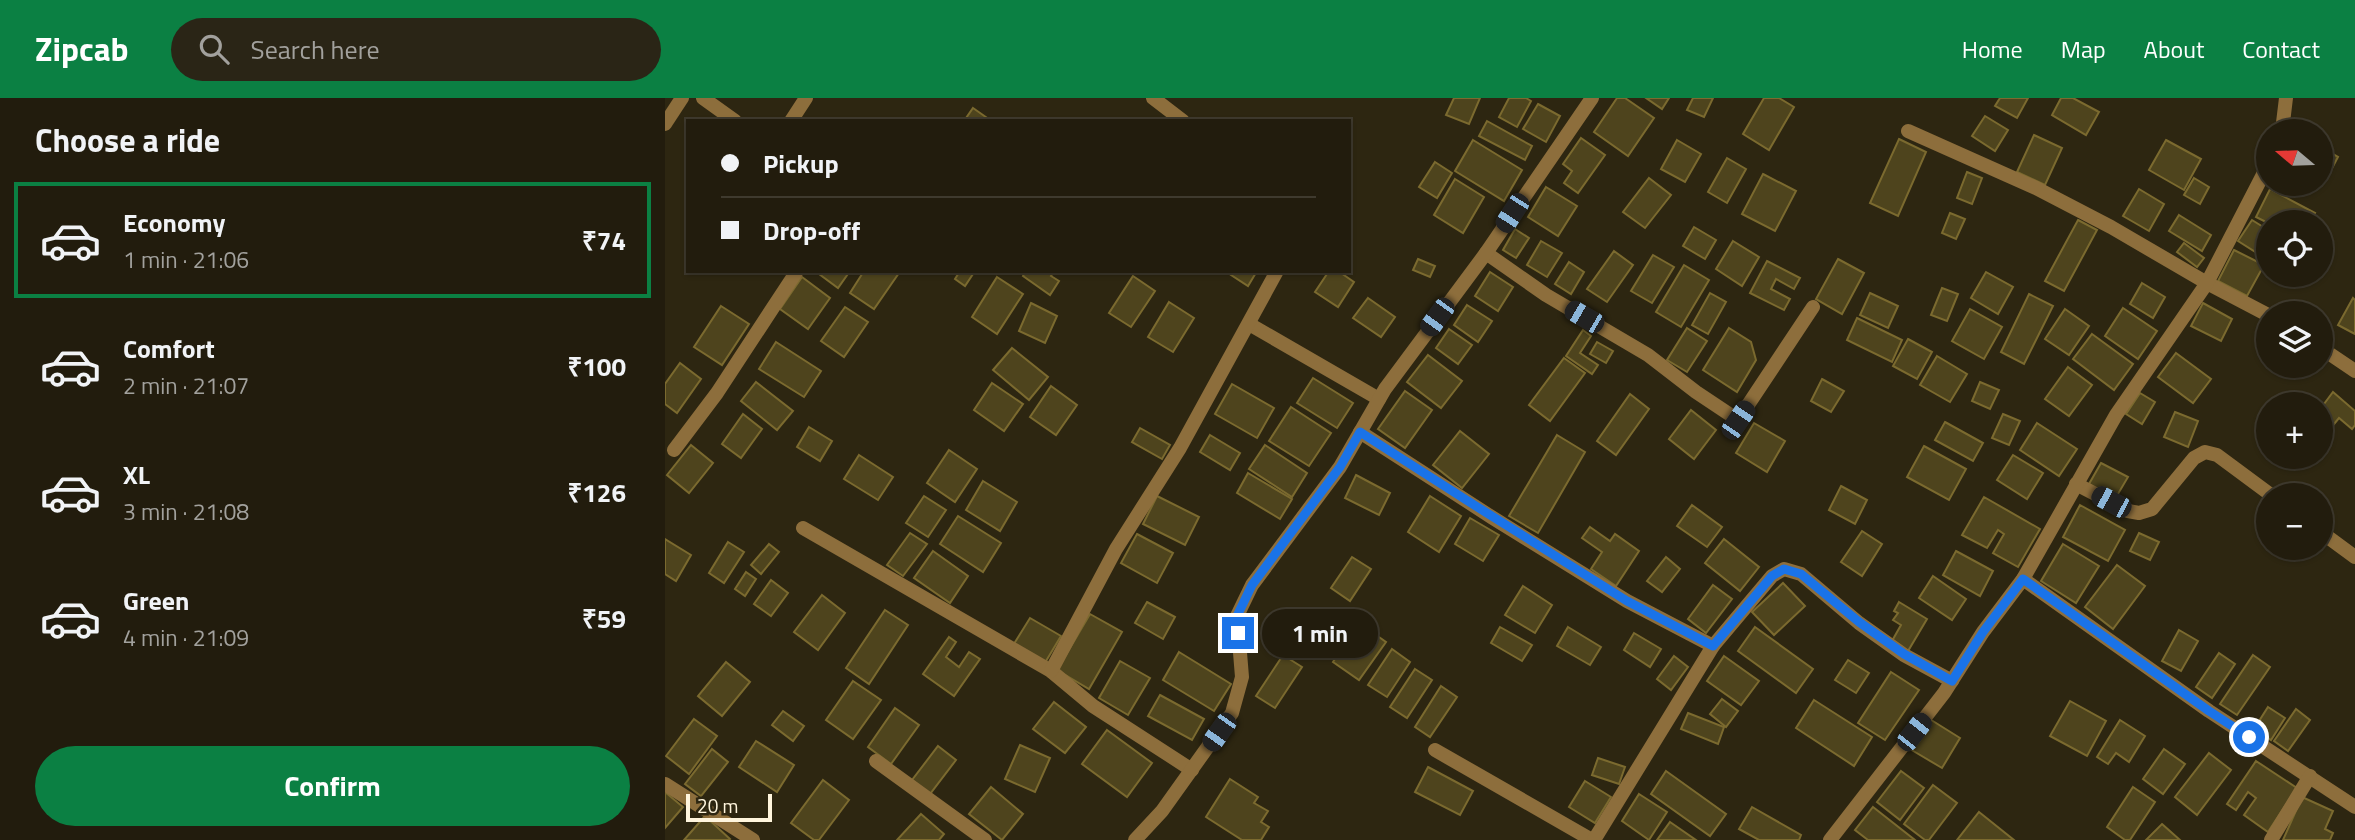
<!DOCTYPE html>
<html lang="en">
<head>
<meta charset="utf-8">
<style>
	:root { --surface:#221c0d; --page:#2a2516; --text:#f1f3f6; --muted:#a2a19d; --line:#3f3a2e; --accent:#0b8043 }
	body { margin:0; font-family:"Titillium Web",sans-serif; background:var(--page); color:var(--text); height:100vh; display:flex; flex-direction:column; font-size:26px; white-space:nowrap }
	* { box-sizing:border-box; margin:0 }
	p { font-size:23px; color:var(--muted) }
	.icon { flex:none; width:38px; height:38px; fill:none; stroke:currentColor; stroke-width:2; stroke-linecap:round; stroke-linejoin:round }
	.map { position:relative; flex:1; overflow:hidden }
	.side { display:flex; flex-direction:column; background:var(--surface); width:665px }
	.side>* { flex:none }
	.hud { position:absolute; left:21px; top:21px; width:665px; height:154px; border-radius:0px; box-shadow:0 2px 5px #0004,0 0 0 2px var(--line); display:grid; align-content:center; height:154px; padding:0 35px; background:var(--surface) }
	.needle { width:46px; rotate:289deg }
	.controls { position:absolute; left:1591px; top:21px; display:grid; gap:14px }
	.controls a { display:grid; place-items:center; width:77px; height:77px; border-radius:50%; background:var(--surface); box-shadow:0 2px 5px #0004,0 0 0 2px var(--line); font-size:35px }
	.scale { position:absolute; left:21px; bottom:18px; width:86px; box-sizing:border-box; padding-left:7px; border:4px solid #fff5dd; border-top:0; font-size:19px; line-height:24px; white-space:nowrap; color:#fff5dd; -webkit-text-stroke:5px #2d2611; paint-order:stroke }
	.end { position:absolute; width:32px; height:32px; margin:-16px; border:9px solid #1a73e8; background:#fff; box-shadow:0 0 0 4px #fff }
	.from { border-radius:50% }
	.bubble { position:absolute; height:49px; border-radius:24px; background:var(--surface); box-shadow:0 2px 5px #0004,0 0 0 2px var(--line); font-size:23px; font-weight:700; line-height:49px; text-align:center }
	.car { position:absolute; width:21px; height:42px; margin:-21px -10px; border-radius:9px; box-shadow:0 0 5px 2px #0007; background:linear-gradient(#222 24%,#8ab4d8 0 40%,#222 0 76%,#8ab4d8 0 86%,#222 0) }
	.hud b { display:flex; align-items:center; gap:24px; height:66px; font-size:26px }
	.hud b+b { border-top:2px solid var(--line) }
	.hud i { width:18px; height:18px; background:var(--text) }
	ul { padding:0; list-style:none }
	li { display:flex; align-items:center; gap:21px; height:116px; margin:0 14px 10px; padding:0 21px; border:4px solid transparent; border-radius:0px }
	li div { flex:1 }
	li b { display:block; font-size:26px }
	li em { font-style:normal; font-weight:700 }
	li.on { border-color:var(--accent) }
	li>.icon { width:63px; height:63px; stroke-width:1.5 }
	h2 { padding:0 35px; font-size:32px; line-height:84px }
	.primary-button { display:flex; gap:14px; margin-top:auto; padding:14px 35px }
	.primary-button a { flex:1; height:80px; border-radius:42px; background:var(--accent); color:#fff; font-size:28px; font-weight:700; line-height:80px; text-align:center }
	header { display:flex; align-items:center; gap:42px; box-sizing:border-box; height:98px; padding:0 35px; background:var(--accent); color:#fff }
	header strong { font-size:33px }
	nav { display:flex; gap:38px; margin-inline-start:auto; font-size:24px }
	.search { width:490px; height:63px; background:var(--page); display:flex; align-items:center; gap:18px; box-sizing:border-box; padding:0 24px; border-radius:38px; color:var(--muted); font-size:26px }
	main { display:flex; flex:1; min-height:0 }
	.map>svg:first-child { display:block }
</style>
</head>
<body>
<header>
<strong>Zipcab</strong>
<div class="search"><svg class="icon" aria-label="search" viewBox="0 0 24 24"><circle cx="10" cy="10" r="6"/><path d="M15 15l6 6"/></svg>Search here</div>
<nav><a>Home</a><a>Map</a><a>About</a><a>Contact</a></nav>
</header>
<main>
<section class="side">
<h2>Choose a ride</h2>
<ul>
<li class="on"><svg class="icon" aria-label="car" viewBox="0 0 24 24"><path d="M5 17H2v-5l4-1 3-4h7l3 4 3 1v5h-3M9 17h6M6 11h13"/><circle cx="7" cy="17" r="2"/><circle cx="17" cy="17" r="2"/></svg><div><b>Economy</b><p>1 min · 21:06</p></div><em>₹74</em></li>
<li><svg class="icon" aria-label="car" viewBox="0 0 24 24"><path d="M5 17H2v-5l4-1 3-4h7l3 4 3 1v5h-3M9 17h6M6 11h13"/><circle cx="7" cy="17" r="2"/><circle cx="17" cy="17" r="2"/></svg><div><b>Comfort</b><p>2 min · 21:07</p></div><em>₹100</em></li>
<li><svg class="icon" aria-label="car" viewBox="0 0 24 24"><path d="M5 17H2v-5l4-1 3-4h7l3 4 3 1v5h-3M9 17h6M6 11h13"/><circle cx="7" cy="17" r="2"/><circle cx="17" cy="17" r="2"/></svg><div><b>XL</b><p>3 min · 21:08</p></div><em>₹126</em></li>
<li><svg class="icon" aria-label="car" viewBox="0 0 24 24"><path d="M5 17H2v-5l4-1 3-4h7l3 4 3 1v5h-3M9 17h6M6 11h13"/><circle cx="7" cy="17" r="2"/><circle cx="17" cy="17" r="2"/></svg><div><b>Green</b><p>4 min · 21:09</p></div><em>₹59</em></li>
</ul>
<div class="primary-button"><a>Confirm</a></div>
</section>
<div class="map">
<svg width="1690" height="742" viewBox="0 0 1690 742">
	<rect width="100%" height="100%" fill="#2d2611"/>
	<g fill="#4e441d" stroke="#7b6a2f" stroke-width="2">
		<path d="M789 0H815L804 26 781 17Z"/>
		<path d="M844 0H861L866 3 852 29 834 19Z"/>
		<path d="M952 0H960L989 20 963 58 929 34Z"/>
		<path d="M981 0H1004L997 11Z"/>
		<path d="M1028 0H1048L1039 19 1022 12Z"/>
		<path d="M1099 0H1114L1129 9 1104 52 1078 36Z"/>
		<path d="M1335 0H1363L1352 20 1330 8Z"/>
		<path d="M1396 0H1408L1434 14 1421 37 1387 17Z"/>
		<path d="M873 6 895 18 881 44 858 31Z"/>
		<path d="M308 10 325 22V23H299Z"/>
		<path d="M1320 18 1343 32 1330 53 1307 38Z"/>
		<path d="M822 23 867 48 860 62 814 38Z"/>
		<path d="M1369 37 1397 50 1380 87 1352 74Z"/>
		<path d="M916 40 940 57 913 95 899 85 907 73 898 66Z"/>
		<path d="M1234 41 1261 54 1233 118 1205 105Z"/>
		<path d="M808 42 857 72 839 103 790 73Z"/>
		<path d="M1012 42 1036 56 1020 84 996 71Z"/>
		<path d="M1501 42 1536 61 1519 92 1484 72Z"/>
		<path d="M1656 49 1673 59 1664 76 1656 71Z"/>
		<path d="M1062 60 1081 71 1062 105 1043 94Z"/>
		<path d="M770 64 787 75 772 100 754 89Z"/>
		<path d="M1302 74 1317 80 1307 106 1292 100Z"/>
		<path d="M1098 76 1131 93 1110 133 1077 116Z"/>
		<path d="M984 80 1006 97 980 130 958 114Z"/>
		<path d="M1529 80 1544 89 1535 106 1519 97Z"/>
		<path d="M790 81 819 99 798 135 769 117Z"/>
		<path d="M881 89 912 108 893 138 863 119Z"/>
		<path d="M1474 91 1499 106 1484 133 1458 118Z"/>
		<path d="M1605 91 1650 115 1645 124 1603 125 1591 119Z"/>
		<path d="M1285 115 1300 121 1291 141 1277 135Z"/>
		<path d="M1514 117 1546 137 1537 153 1504 133Z"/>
		<path d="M1413 122 1432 132 1399 193 1380 183Z"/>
		<path d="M1587 122 1603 132V162L1573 143Z"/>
		<path d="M1029 129 1051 142 1040 161 1018 148Z"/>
		<path d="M850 131 864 140 851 160 838 152Z"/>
		<path d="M876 143 897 155 882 179 862 167Z"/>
		<path d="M1068 143 1094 159 1077 188 1051 171Z"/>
		<path d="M1519 145 1539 160 1532 169 1512 154Z"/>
		<path d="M1569 152 1599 167 1582 198 1553 183Z"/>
		<path d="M949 153 968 167 942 204 922 191Z"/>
		<path d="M988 157 1009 169 987 205 966 193Z"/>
		<path d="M753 161 770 168 765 179 748 172Z"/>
		<path d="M1173 161 1199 175 1177 216 1151 201Z"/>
		<path d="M1102 163 1135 180 1129 191 1111 181 1106 191 1125 201 1119 212 1085 195Z"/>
		<path d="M904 164 919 174 906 196 890 186Z"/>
		<path d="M1019 167 1044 182 1016 229 991 214Z"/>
		<path d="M150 173H185L173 190Z"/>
		<path d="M199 173 234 175 209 211 185 195Z"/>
		<path d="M295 173H304L308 176 300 188 290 181Z"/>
		<path d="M361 173H389L386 178 394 183 385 197 358 178Z"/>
		<path d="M560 173H592L583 188Z"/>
		<path d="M664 173H673L689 184 673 209 650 194Z"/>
		<path d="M825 174 848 189 833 213 810 198Z"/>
		<path d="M1321 174 1348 189 1333 216 1306 200Z"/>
		<path d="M468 178 490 193 466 229 444 215Z"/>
		<path d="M137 179 165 200 143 231 115 211Z"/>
		<path d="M332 179 358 196 332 236 307 219Z"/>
		<path d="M1477 185 1500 199 1488 220 1465 206Z"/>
		<path d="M1277 190 1293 196 1282 223 1266 217Z"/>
		<path d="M1045 195 1061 204 1043 236 1027 227Z"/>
		<path d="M1205 195 1233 208 1223 230 1195 217Z"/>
		<path d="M1364 196 1388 208 1359 266 1336 254Z"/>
		<path d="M703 200 730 219 716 239 688 220Z"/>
		<path d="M1688 200 1690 202V236L1673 227Z"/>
		<path d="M504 204 529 220 508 254 483 239Z"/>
		<path d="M366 205 392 218 380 245 354 233Z"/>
		<path d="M1538 205 1567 221 1556 243 1526 228Z"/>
		<path d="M802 207 827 223 813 244 789 227Z"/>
		<path d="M56 208 84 226 57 267 29 249Z"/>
		<path d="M180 209 203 224 179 259 156 243Z"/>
		<path d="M1458 210 1492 233 1473 261 1440 238Z"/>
		<path d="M1305 211 1337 229 1319 261 1287 243Z"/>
		<path d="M1400 211 1424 228 1404 257 1380 241Z"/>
		<path d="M1192 220 1237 242 1227 264 1182 242Z"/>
		<path d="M1022 230 1042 243 1022 274 1002 262Z"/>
		<path d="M1064 230 1086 244 1091 262 1072 294 1038 272Z"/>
		<path d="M784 231 807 247 793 266 771 250Z"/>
		<path d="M918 232 926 238 915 255 933 267 927 276 901 258Z"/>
		<path d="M1427 236 1468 266 1449 292 1408 261Z"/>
		<path d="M1243 241 1267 254 1252 281 1228 268Z"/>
		<path d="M111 244 156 273 139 299 94 271Z"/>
		<path d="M932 244 948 253 941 265 925 256Z"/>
		<path d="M347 250 383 279 364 302 328 272Z"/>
		<path d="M1511 255 1546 281 1528 305 1493 279Z"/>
		<path d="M763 257 797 283 776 310 742 284Z"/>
		<path d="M1272 258 1302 276 1285 304 1255 287Z"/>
		<path d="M899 260 920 275 885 323 864 307Z"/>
		<path d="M15 265 36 281 12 315 0 306V286Z"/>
		<path d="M1403 269 1427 287 1404 318 1380 301Z"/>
		<path d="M648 280 688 305 672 330 632 305Z"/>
		<path d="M1157 281 1179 293 1166 314 1146 303Z"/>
		<path d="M91 284 128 313 112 332 76 303Z"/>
		<path d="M1315 284 1334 292 1325 311 1307 303Z"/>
		<path d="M327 285 358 306 339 333 309 312Z"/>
		<path d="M567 286 609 310 592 340 550 316Z"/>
		<path d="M386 288 412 307 391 337 365 319Z"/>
		<path d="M740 293 767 312 740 350 713 331Z"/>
		<path d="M1668 294 1690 313V327L1687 331 1674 320 1660 337 1656 333V310Z"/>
		<path d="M1475 295 1490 304 1477 326 1461 316Z"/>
		<path d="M965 296 984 311 951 357 932 343Z"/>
		<path d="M626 309 666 335 644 368 604 343Z"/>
		<path d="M1026 312 1051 332 1029 361 1004 341Z"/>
		<path d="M1510 314 1533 323 1523 349 1499 339Z"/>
		<path d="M78 316 97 331 76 360 57 346Z"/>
		<path d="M1338 316 1355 323 1344 347 1327 340Z"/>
		<path d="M1280 324 1318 345 1308 363 1270 342Z"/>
		<path d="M1089 325 1120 343 1102 374 1071 355Z"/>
		<path d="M1372 325 1412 351 1394 378 1355 352Z"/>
		<path d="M144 329 167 343 155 363 132 349Z"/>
		<path d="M475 330 505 347 497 361 467 344Z"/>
		<path d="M795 333 824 356 797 390 768 367Z"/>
		<path d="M545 337 575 355 565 372 535 354Z"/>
		<path d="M892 337 920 354 873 435 844 418Z"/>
		<path d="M26 347 48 365 24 395 2 377Z"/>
		<path d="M600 347 642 375 627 399 584 371Z"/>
		<path d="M1259 348 1301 371 1284 402 1242 379Z"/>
		<path d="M284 352 312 371 290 404 262 385Z"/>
		<path d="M194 357 228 379 213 402 179 381Z"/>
		<path d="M1348 357 1378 375 1362 401 1332 382Z"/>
		<path d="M1436 365 1463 379 1450 401 1424 386Z"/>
		<path d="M583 375 627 401 615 421 572 395Z"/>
		<path d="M691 377 725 395 714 417 680 400Z"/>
		<path d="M318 383 352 404 335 433 301 412Z"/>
		<path d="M1176 388 1202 402 1190 426 1164 412Z"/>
		<path d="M259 398 281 412 263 439 241 425Z"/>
		<path d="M492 398 534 419 520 447 478 426Z"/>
		<path d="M765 398 796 418 774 454 743 434Z"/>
		<path d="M1319 399 1375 431 1353 469 1328 455 1339 436 1333 432 1322 450 1297 437Z"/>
		<path d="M1027 407 1057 429 1042 449 1012 428Z"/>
		<path d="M1415 407 1460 432 1443 463 1398 439Z"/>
		<path d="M293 418 336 445 318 474 275 446Z"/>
		<path d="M805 420 834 437 818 463 790 446Z"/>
		<path d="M925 429 945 443 950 436 974 453 951 488 926 471 937 454 917 440Z"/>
		<path d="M1197 433 1217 446 1197 478 1176 464Z"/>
		<path d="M245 435 262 446 238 478 222 467Z"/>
		<path d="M1474 435 1494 444 1485 462 1465 453Z"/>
		<path d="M472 436 508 455 492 485 456 465Z"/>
		<path d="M0 441 26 457 11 483 0 476Z"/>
		<path d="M1059 441 1094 469 1075 493 1040 465Z"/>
		<path d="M63 444 79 454 59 485 44 475Z"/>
		<path d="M104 446 114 454 96 476 86 467Z"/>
		<path d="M1398 446 1434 468 1411 505 1376 483Z"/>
		<path d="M268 453 303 478 285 505 249 480Z"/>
		<path d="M1291 453 1328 473 1315 498 1278 477Z"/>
		<path d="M687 459 706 471 685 503 666 490Z"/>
		<path d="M1001 459 1015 471 997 494 982 483Z"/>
		<path d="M1452 467 1480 488 1448 531 1420 509Z"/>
		<path d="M81 474 91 481 80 498 70 491Z"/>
		<path d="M1268 478 1301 501 1287 522 1254 500Z"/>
		<path d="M106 482 123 495 106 518 89 506Z"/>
		<path d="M1118 485 1140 508 1109 537 1087 514Z"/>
		<path d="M1048 487 1067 501 1041 535 1023 521Z"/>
		<path d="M858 488 887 507 870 535 840 517Z"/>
		<path d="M157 497 180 515 153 552 129 534Z"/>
		<path d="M482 504 510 519 498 541 470 525Z"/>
		<path d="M1234 504 1262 521 1243 553 1227 543 1236 527 1228 522 1233 515 1229 513Z"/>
		<path d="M220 512 243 527 204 586 181 570Z"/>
		<path d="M425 516 457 534 424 591 392 572Z"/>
		<path d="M365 520 396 538 378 568 347 549Z"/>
		<path d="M694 525 721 544 694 582 668 564Z"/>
		<path d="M835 529 867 547 857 563 826 545Z"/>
		<path d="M903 529 936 549 925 567 892 548Z"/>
		<path d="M1090 529 1148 571 1131 595 1073 553Z"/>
		<path d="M1514 532 1533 543 1516 573 1497 563Z"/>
		<path d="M969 535 996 551 985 569 959 552Z"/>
		<path d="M284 539 291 544 281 559 294 569 304 554 315 561 289 598 258 576Z"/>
		<path d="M727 551 745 564 722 599 703 587Z"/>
		<path d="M514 554 566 586 549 613 498 582Z"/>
		<path d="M1554 555 1570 566 1547 600 1531 589Z"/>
		<path d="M618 557 637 569 610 610 591 598Z"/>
		<path d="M1588 557 1605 569 1572 617 1555 606Z"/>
		<path d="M1009 558 1023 569 1006 592 992 581Z"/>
		<path d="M1059 558 1094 583 1076 607 1042 583Z"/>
		<path d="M1183 562 1204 575 1191 595 1170 582Z"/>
		<path d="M455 563 485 580 463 617 434 600Z"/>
		<path d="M61 564 85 584 57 618 33 598Z"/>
		<path d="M750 571 767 582 742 620 725 609Z"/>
		<path d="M1226 574 1254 592 1220 642 1193 625Z"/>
		<path d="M188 583 216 602 188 641 161 622Z"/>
		<path d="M776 588 792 599 765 639 750 629Z"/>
		<path d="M495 597 539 621 527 642 483 618Z"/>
		<path d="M1057 601 1073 613 1061 629 1045 616Z"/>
		<path d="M1149 602 1207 639 1189 668 1131 630Z"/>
		<path d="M1405 603 1441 623 1422 658 1385 638Z"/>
		<path d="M389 604 421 629 400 655 368 631Z"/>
		<path d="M1603 609 1620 620 1606 642 1589 631Z"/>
		<path d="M230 610 254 627 226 666 203 649Z"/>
		<path d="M1631 611 1645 622 1623 653 1609 643Z"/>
		<path d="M118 613 139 628 128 643 107 627Z"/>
		<path d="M1023 615 1059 629 1053 646 1016 631Z"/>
		<path d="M1263 620 1295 640 1277 670 1245 651Z"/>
		<path d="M29 621 52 638 24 676 1 658Z"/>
		<path d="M1455 622 1480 638 1464 664 1451 655 1443 666 1432 659Z"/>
		<path d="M442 632 487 665 462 699 417 666Z"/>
		<path d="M91 643 129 667 112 694 74 669Z"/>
		<path d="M355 647 385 660 370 694 340 681Z"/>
		<path d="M273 648 291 662 265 696 247 682Z"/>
		<path d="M47 651 63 664 36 698 20 686Z"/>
		<path d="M1499 651 1520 666 1498 696 1478 681Z"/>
		<path d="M1544 655 1566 672 1532 717 1510 699Z"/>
		<path d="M933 660 960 669 954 686 927 677Z"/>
		<path d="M1591 663 1632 690 1603 734 1579 717 1591 700 1583 694 1571 712 1562 706Z"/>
		<path d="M763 669 808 693 795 717 750 694Z"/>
		<path d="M1001 673 1061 716 1045 738 986 696Z"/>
		<path d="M1236 673 1259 690 1235 722 1212 704Z"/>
		<path d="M565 681 593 699 589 705 603 713 596 724 604 729 596 742H577L541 719Z"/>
		<path d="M158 682 184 702 154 742H149L126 725Z"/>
		<path d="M920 683 946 699 930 725 904 709Z"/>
		<path d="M1268 687 1292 705 1264 742H1260L1239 726Z"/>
		<path d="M326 689 358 716 337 742 304 716Z"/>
		<path d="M1468 689 1490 704 1465 742H1460L1442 729Z"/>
		<path d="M0 694 18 709 0 730Z"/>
		<path d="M974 696 1002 714 984 742 957 723Z"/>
		<path d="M1637 699 1668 713 1660 731 1668 735 1665 742H1618Z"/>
		<path d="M1087 709 1136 737 1134 742H1094L1074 731Z"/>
		<path d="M1208 709 1250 742H1203L1190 732Z"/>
		<path d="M1314 714 1349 742H1292Z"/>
		<path d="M256 716 279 736 274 742H232Z"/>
		<path d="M40 718 65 741 64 742H19Z"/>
		<path d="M1005 724 1031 742H992Z"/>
		<path d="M1497 726 1515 742H1481Z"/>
	</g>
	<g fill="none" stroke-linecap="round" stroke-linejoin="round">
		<g stroke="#8d6e3c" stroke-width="14">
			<path d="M38 0 70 23"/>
			<path d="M488 0 518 23"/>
			<path d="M126 23 141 0"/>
			<path d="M0 26 17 0"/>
			<path d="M1243 33 1371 90 1446 129 1542 185 1603 217"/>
			<path d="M1617 33 1621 0"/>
			<path d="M821 155 881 197 983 257 1031 294 1073 322 1148 209"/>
			<path d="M584 226 714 301"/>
			<path d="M1656 250 1690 273"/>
			<path d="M695 334 828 420 962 503 1048 548"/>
			<path d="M9 352 52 295 132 173"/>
			<path d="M1411 386 1463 413 1474 415 1487 411 1529 360 1540 354 1552 357 1606 397"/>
			<path d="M138 430 386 573 428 608 527 672"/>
			<path d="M1656 434 1690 459"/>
			<path d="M1358 481 1544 613 1690 709"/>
			<path d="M386 573 451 451 515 350 612 173"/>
			<path d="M770 652 927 742"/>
			<path d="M211 663 320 742"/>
			<path d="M0 686 88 742"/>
			<path d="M929 742 1048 548 1107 478 1119 471 1136 476 1194 525 1239 557 1287 583"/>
			<path d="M1165 742 1279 595 1318 534 1358 481 1451 317 1542 185 1603 67"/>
			<path d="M1606 742 1645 678"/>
		</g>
		<path stroke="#8d6e3c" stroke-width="14" d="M470 742 497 713 567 615 577 579 572 518 587 487 675 369 720 291 821 155 927 0"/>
	</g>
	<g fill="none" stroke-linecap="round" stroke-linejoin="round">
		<path stroke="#1a73e8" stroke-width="9" d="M573 535 572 518 587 487 675 369 695 334 806 405 962 503 1048 548 1107 478 1119 471 1136 476 1194 524 1239 556 1287 583 1318 534 1358 481 1544 613 1584 639"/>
	</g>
</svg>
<div class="controls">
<a><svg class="needle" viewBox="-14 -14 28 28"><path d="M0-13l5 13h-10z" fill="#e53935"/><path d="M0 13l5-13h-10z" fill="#a2a19d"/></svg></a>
<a><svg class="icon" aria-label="locate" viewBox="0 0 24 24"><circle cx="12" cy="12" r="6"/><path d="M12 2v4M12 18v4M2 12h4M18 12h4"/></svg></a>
<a><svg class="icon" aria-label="layers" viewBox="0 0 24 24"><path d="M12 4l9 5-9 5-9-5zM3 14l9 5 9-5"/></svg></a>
<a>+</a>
<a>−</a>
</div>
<div class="scale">20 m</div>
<i class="end from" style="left:1584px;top:639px"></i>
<i class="end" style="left:573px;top:535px"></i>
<div class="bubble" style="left:597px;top:511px;width:116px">1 min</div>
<i class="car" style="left:847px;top:115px;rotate:213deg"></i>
<i class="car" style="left:772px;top:219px;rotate:216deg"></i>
<i class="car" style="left:919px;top:219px;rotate:300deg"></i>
<i class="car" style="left:1073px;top:322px;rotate:34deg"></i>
<i class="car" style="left:1446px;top:404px;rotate:298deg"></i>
<i class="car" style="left:554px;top:634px;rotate:215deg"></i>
<i class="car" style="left:1249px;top:634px;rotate:38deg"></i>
<div class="hud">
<b><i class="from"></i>Pickup</b>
<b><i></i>Drop-off</b>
</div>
</div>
</main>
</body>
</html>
